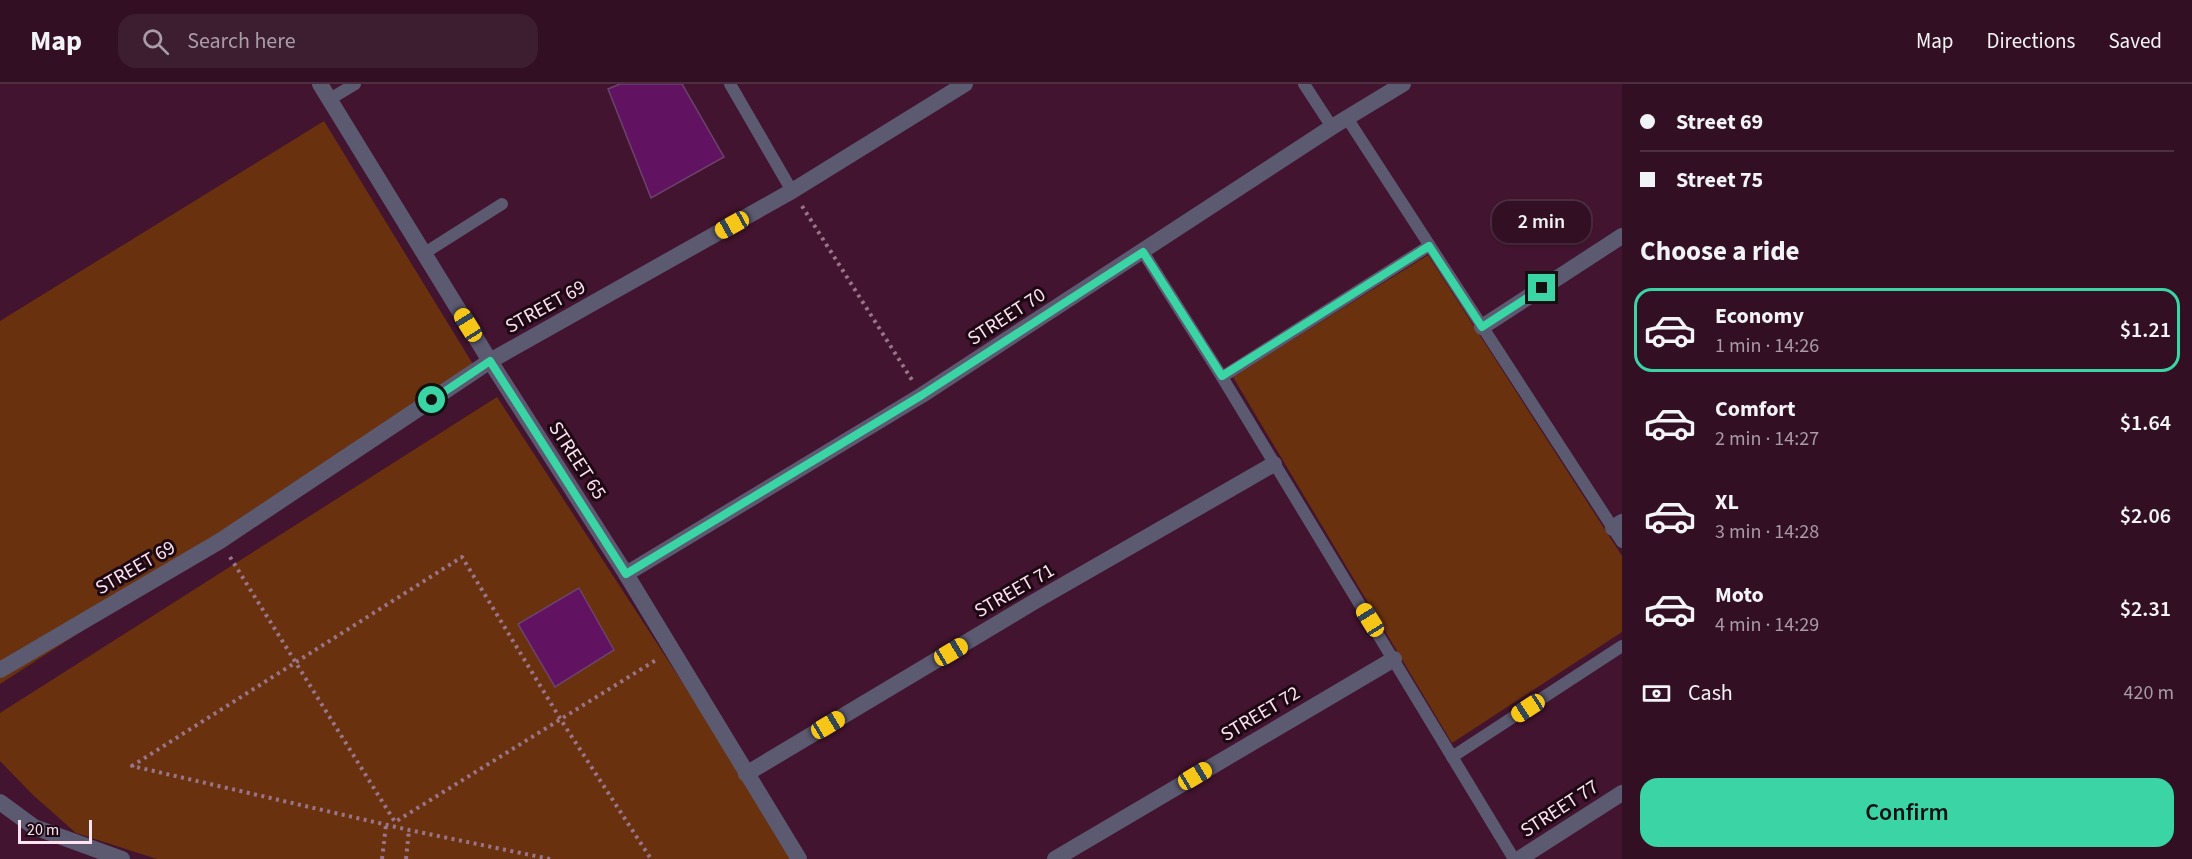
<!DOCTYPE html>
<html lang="en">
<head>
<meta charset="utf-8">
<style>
	:root { --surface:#320f23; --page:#3d1d30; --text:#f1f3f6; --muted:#a89ca6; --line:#4d2f41; --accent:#3ad4a5 }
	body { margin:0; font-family:"Source Sans 3",sans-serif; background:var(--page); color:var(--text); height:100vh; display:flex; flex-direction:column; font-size:22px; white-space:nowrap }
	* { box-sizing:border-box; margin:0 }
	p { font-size:20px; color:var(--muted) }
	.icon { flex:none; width:33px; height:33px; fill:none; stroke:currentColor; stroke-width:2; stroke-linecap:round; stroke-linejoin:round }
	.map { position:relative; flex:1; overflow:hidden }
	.panel { display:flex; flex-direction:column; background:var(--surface); width:570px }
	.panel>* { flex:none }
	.top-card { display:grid; align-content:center; height:132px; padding:0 18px; background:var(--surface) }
	.scale { position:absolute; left:18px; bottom:15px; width:74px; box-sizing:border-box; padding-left:6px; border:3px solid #fde3ef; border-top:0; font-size:16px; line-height:21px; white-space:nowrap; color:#fde3ef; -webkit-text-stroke:4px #1d0914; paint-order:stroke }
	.end { position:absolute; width:27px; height:27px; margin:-14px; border:8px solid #3ad4a5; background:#111; box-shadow:0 0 0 3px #111 }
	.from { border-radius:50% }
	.bubble { position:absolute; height:42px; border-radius:18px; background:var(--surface); box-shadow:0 2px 4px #0004,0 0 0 2px var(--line); font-size:20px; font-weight:600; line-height:42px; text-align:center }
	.car { position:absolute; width:18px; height:36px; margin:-18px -9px; border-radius:8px; box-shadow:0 0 4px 2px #0007; background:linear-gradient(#f5c518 24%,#345 0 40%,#f5c518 0 76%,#345 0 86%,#f5c518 0) }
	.top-card b { display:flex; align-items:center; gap:21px; height:57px; font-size:22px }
	.top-card b+b { border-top:2px solid var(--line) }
	.top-card i { width:15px; height:15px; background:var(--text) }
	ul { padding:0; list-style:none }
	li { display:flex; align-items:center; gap:18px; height:84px; margin:0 12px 9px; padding:0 6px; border:3px solid transparent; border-radius:18px }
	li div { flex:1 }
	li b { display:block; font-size:22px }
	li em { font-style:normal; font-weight:600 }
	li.current { border-color:var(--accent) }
	li>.icon { width:54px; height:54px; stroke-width:1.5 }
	h2 { padding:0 18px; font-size:27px; line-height:72px }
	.pay { display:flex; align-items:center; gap:15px; height:66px; padding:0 18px; font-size:22px }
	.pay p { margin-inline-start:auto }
	.action { display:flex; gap:12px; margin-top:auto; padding:12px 18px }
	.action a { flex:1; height:69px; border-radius:18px; background:var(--accent); color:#111; font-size:24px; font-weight:600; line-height:69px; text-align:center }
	header { display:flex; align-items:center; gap:36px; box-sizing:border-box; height:84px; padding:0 30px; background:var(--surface); border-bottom:2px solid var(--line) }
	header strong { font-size:28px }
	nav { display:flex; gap:33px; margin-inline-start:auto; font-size:21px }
	.search { width:420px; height:54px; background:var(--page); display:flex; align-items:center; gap:15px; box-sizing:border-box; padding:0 21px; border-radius:18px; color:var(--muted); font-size:22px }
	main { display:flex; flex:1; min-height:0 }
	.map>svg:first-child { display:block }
</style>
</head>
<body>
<header>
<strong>Map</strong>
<div class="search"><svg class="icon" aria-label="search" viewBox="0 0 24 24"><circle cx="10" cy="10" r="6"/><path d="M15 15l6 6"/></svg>Search here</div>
<nav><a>Map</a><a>Directions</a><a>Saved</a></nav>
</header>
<main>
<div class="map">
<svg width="1622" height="775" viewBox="0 0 1622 775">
	<rect width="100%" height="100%" fill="#43142f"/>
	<g fill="#6a310f">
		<path d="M324 37 479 290 0 600V237Z"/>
		<path d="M1428 171 1622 472V548L1452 659 1233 293Z"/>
		<path d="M497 313 797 775H157L76 749 33 711 0 677V629Z"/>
	</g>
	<g fill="#611362" stroke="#6b436b" stroke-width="1.5">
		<path d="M620 0H682L724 73 651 114 608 5Z"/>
		<path d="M579 504 614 566 555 603 518 540Z"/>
	</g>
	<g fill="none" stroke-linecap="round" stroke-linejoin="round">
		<g stroke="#9a7589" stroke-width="4" stroke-dasharray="3 4.5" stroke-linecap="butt">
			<path d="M802 122 912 296"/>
			<path d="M230 473 395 738 656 576"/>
			<path d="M382 775 386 741"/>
			<path d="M406 775 409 746"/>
			<path d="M550 775 409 746 132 682 462 473 561 636 651 775"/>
		</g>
		<g stroke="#5b5a71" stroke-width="12">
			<path d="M730 0 792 107"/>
			<path d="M1304 0 1332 43"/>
			<path d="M330 15 355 0"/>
			<path d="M1347 34 1622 458"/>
			<path d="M1143 168 1222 293 1514 775"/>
			<path d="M423 170 502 120"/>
			<path d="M1222 293 1429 162"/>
			<path d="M1452 673 1622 562"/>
		</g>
		<g stroke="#5b5a71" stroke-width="16">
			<path d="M320 0 490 277 626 490 799 775"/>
			<path d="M1482 243 1622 152"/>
			<path d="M1613 444 1622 438"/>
			<path d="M626 490 922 311 1332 43 1403 0"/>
			<path d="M0 586 220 457 490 277 792 107 965 0"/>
			<path d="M746 690 1032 519 1274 380"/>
			<path d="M1055 775 1394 575"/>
			<path d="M1519 775 1622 709"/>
		</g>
		<path stroke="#5b5a71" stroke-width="16" d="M0 718 34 743 122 775"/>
	</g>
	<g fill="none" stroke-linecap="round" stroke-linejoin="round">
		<path stroke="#3ad4a5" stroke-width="8" d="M432 316 490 277 626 490 922 311 1143 168 1222 292 1429 162 1482 243 1542 204"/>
	</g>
	<g text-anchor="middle" stroke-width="6" stroke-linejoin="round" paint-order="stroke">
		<g font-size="20" fill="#fde3ef" stroke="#1d0914">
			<text transform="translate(545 222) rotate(-29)" y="7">STREET 69</text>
			<text transform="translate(1006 232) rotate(-33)" y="7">STREET 70</text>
			<text transform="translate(578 376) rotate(57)" y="7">STREET 65</text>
			<text transform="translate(135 483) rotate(-30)" y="7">STREET 69</text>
			<text transform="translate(1014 506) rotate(-30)" y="7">STREET 71</text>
			<text transform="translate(1260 629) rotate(-31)" y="7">STREET 72</text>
			<text transform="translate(1559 724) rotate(-33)" y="7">STREET 77</text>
		</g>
	</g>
</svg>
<div class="scale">20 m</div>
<i class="end from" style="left:432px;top:316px"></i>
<i class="end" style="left:1542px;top:204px"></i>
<div class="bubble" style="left:1492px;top:117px;width:99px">2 min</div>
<i class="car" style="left:732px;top:141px;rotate:241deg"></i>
<i class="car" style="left:468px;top:241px;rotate:328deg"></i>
<i class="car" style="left:1370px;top:536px;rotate:328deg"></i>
<i class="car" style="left:951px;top:568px;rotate:59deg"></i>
<i class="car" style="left:1528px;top:624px;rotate:237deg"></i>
<i class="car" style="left:828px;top:641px;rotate:59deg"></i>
<i class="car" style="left:1195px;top:692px;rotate:59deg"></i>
</div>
<section class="panel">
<div class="top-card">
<b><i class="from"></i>Street 69</b>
<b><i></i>Street 75</b>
</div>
<h2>Choose a ride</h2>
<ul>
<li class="current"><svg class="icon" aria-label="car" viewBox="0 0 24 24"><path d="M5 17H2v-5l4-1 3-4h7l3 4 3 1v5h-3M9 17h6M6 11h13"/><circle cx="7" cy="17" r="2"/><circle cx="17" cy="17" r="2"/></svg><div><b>Economy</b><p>1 min · 14:26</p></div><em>$1.21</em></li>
<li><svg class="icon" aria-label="car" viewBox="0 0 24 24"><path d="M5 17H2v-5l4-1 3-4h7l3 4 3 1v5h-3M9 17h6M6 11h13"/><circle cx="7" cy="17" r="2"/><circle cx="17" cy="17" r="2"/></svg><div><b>Comfort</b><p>2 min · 14:27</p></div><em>$1.64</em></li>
<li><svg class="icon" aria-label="car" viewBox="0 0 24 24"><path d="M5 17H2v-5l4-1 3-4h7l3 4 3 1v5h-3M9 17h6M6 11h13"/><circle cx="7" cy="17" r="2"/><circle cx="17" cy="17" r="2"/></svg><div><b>XL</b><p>3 min · 14:28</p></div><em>$2.06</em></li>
<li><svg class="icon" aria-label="car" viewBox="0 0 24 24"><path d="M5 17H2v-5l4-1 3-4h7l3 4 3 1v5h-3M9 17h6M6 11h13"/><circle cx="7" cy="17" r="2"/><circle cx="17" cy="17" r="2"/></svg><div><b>Moto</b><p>4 min · 14:29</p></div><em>$2.31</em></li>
</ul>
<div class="pay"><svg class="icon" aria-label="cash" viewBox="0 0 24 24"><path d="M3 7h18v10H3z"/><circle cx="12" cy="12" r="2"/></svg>Cash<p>420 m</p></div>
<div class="action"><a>Confirm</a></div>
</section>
</main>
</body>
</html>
